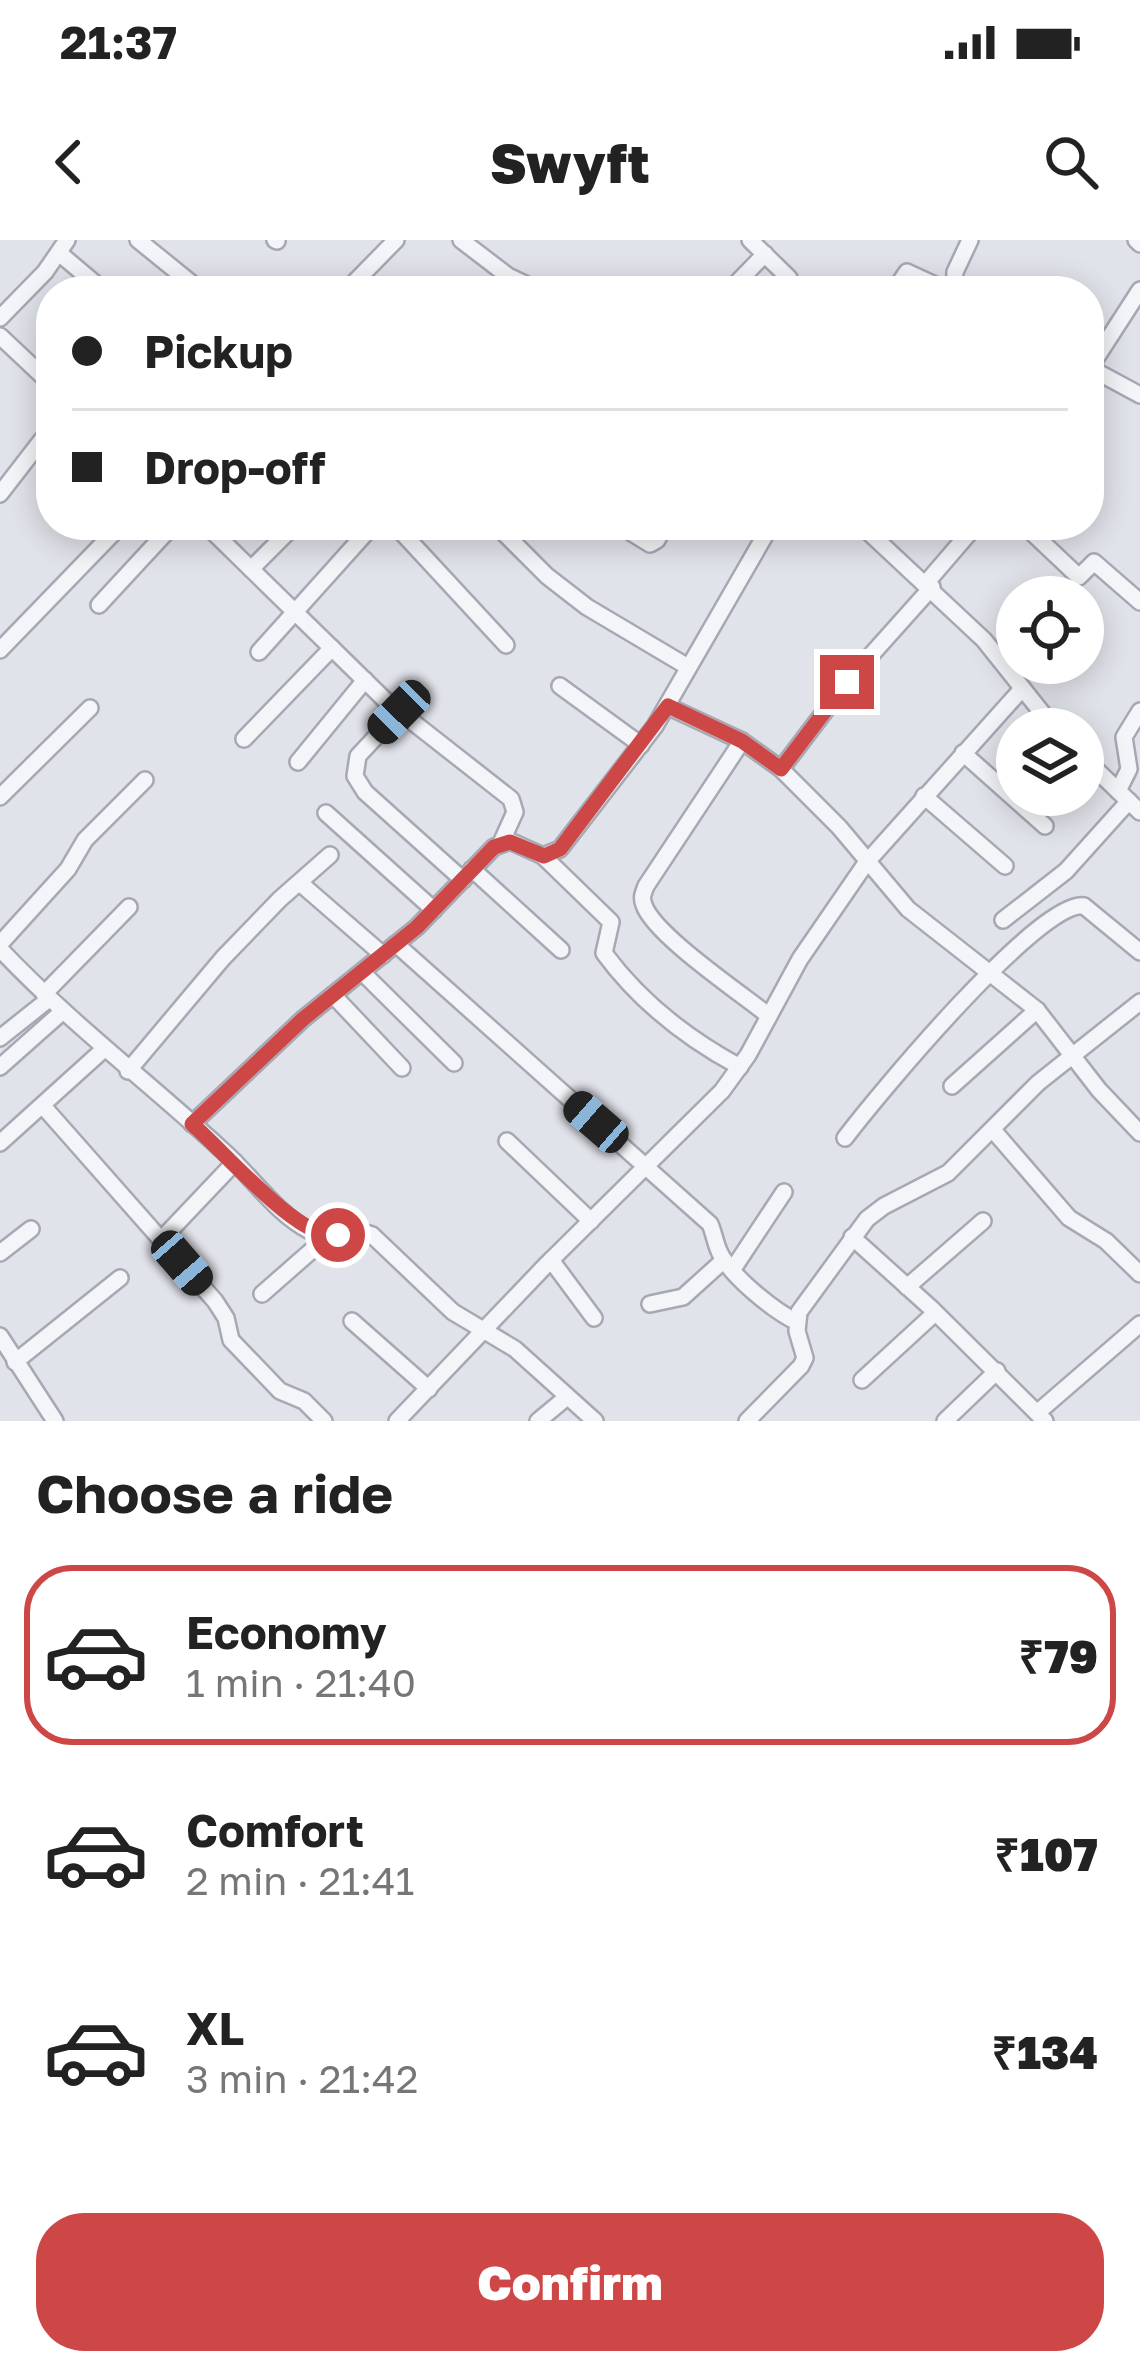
<!DOCTYPE html>
<html lang="en">
<head>
<meta charset="utf-8">
<style>
	:root { --surface:#fff; --page:#f6f6f6; --text:#222; --muted:#767676; --line:#e0e0e0; --accent:#ce4747 }
	body { margin:0; font-family:"Golos Text",sans-serif; background:var(--page); color:var(--text); height:100vh; display:flex; flex-direction:column; font-size:45px; white-space:nowrap }
	* { box-sizing:border-box; margin:0 }
	p { font-size:39px; color:var(--muted) }
	.icon { flex:none; width:66px; height:66px; fill:none; stroke:currentColor; stroke-width:2; stroke-linecap:round; stroke-linejoin:round }
	.map { position:relative; height:1181px; overflow:hidden }
	.drawer { display:flex; flex-direction:column; background:var(--surface); flex:1 }
	.drawer>* { flex:none }
	.guide { position:absolute; left:36px; top:36px; width:1068px; height:264px; border-radius:48px; box-shadow:0 6px 30px #0003; display:grid; align-content:center; height:264px; padding:0 36px; background:var(--surface) }
	.fabs { position:absolute; left:996px; top:336px; display:grid; gap:24px }
	.fabs a { display:grid; place-items:center; width:108px; height:108px; border-radius:50%; background:var(--surface); box-shadow:0 6px 30px #0003; font-size:60px }
	.end { position:absolute; width:54px; height:54px; margin:-27px; border:15px solid #ce4747; background:#fff; box-shadow:0 0 0 6px #fff }
	.from { border-radius:50% }
	.car { position:absolute; width:36px; height:72px; margin:-36px -18px; border-radius:15px; box-shadow:0 0 9px 3px #0007; background:linear-gradient(#222 24%,#8ab4d8 0 40%,#222 0 76%,#8ab4d8 0 86%,#222 0) }
	.guide b { display:flex; align-items:center; gap:42px; height:114px; font-size:45px }
	.guide b+b { border-top:3px solid var(--line) }
	.guide i { width:30px; height:30px; background:var(--text) }
	ul { padding:0; list-style:none }
	li { display:flex; align-items:center; gap:36px; height:180px; margin:0 24px 18px; padding:0 12px; border:6px solid transparent; border-radius:48px }
	li div { flex:1 }
	li b { display:block; font-size:45px }
	li em { font-style:normal; font-weight:800 }
	li.current { border-color:var(--accent) }
	li>.icon { width:108px; height:108px; stroke-width:1.5 }
	h2 { padding:0 36px; font-size:54px; line-height:144px }
	.cta { display:flex; gap:24px; margin-top:auto; padding:24px 36px }
	.cta a { flex:1; height:138px; border-radius:48px; background:var(--accent); color:#fff; font-size:48px; font-weight:800; line-height:138px; text-align:center }
	.status { display:flex; justify-content:space-between; align-items:center; height:84px; padding:0 60px; background:var(--surface); direction:ltr }
	.status svg { height:33px; fill:currentColor }
	header { display:flex; justify-content:space-between; align-items:center; height:156px; padding:0 36px; background:var(--surface); font-size:54px; font-weight:800 }
	.map>svg:first-child { display:block }
</style>
</head>
<body>
<div class="status"><b>21:37</b><svg viewBox="0 0 49 12"><path d="M0 12V9h3v3zM5 12V6h3v6zM10 12V3h3v9zM15 12V0h3v12zM26 1h20v11H26zM47 4h2v5h-2z"/></svg></div>
<header><svg class="icon" aria-label="back" viewBox="0 0 24 24"><path d="M15 5l-7 7 7 7"/></svg>Swyft<svg class="icon" aria-label="search" viewBox="0 0 24 24"><circle cx="10" cy="10" r="6"/><path d="M15 15l6 6"/></svg></header>
<div class="map">
<svg width="1140" height="1181" viewBox="0 0 1140 1181">
	<rect width="100%" height="100%" fill="#e1e3ea"/>
	<g fill="none" stroke-linecap="round" stroke-linejoin="round">
		<defs>
			<g id="minor">
				<path d="M138 0 201 51"/>
				<path d="M275 0 277 1"/>
				<path d="M461 0 508 36 540 51"/>
				<path d="M750 0 789 38 786 51"/>
				<path d="M1136 0 1140 4"/>
				<path d="M59 13 104 51"/>
				<path d="M346 51 396 0"/>
				<path d="M494 51 508 36"/>
				<path d="M729 51 765 14"/>
				<path d="M894 51 907 32 948 51"/>
				<path d="M954 51 955 32 970 0"/>
				<path d="M0 78 45 32 67 0"/>
				<path d="M0 96 51 144"/>
				<path d="M1090 128 1140 155"/>
				<path d="M1089 129 1140 50"/>
				<path d="M0 254 51 188"/>
				<path d="M206 285 386 461 511 559 515 572 501 603"/>
				<path d="M395 285 506 405"/>
				<path d="M496 285 547 336 587 367 688 427"/>
				<path d="M619 285 650 304 657 300 665 285"/>
				<path d="M861 285 984 400 1055 489"/>
				<path d="M1024 285 1079 337 1094 322 1140 362"/>
				<path d="M251 329 295 285"/>
				<path d="M927 342 976 285"/>
				<path d="M99 365 173 285"/>
				<path d="M0 410 121 285"/>
				<path d="M259 412 373 285"/>
				<path d="M560 446 641 505"/>
				<path d="M667 466 742 501 781 529 839 587 908 669 1037 770 1099 850 1140 893"/>
				<path d="M399 472 358 516 355 536 365 552 463 640"/>
				<path d="M244 499 332 408"/>
				<path d="M742 501 646 646C643 654 641 657 644 665 654 695 742 754 769 776"/>
				<path d="M963 513 1045 586"/>
				<path d="M1083 517 1140 572"/>
				<path d="M298 522 365 440"/>
				<path d="M781 529 847 442 932 347"/>
				<path d="M1118 551 1129 529 1124 497 1140 471"/>
				<path d="M924 556 1005 626"/>
				<path d="M0 557 90 468"/>
				<path d="M326 573 434 670"/>
				<path d="M543 616 611 682 604 713C640 762 688 799 740 827"/>
				<path d="M472 629 561 710"/>
				<path d="M300 643 383 715"/>
				<path d="M1003 680 1066 631 1129 561"/>
				<path d="M0 704 68 629 85 600 145 540"/>
				<path d="M396 704 710 984C714 993 715 1002 719 1011 729 1035 774 1071 797 1082"/>
				<path d="M0 709C69 782 147 841 221 909 250 934 275 973 310 991 331 1003 351 986 372 995L453 1072 515 1109 595 1181"/>
				<path d="M362 732 454 823"/>
				<path d="M44 754 129 667"/>
				<path d="M333 755 402 828"/>
				<path d="M0 798 49 759"/>
				<path d="M0 827 62 772"/>
				<path d="M128 831 223 718 280 659 330 615"/>
				<path d="M952 846 1037 770"/>
				<path d="M43 866 215 1061 226 1078 231 1100 280 1151 304 1161 324 1181"/>
				<path d="M192 884 303 779 417 687 494 607 510 601 543 616 560 609 655 486 771 285"/>
				<path d="M993 890 1069 978 1106 1001 1140 1034"/>
				<path d="M845 898C876 857 1040 659 1084 666L1140 712"/>
				<path d="M507 901 591 981"/>
				<path d="M0 903 103 810"/>
				<path d="M852 997 932 1069 1045 1181"/>
				<path d="M161 1000 235 922"/>
				<path d="M0 1013 31 989"/>
				<path d="M551 1020 594 1078"/>
				<path d="M733 1029 784 952"/>
				<path d="M907 1047 983 981"/>
				<path d="M262 1054 327 997"/>
				<path d="M650 1064 683 1057 724 1020"/>
				<path d="M352 1081 429 1149"/>
				<path d="M0 1096 55 1181"/>
				<path d="M15 1122 120 1038"/>
				<path d="M862 1140 935 1073"/>
				<path d="M1037 1173 1140 1084"/>
				<path d="M397 1181 547 1024 722 851 748 815 800 719 866 623 1021 450"/>
				<path d="M538 1181 567 1157"/>
				<path d="M747 1181 801 1126 805 1118 797 1091 799 1072 867 979 884 966 948 933 1038 843 1140 762"/>
				<path d="M945 1181 997 1131"/>
			</g>
		</defs>
		<use href="#minor" stroke="#a6a9b4" stroke-width="20"/>
		<use href="#minor" stroke="#f4f5f8" stroke-width="15"/>
	</g>
	<g fill="none" stroke-linecap="round" stroke-linejoin="round">
		<path stroke="#ce4747" stroke-width="15" d="M338 995C300 1002 224 911 192 884L303 779 417 687 494 607 510 602 544 616 560 609 668 466 742 501 781 529 847 442"/>
	</g>
</svg>
<div class="fabs">
<a><svg class="icon" aria-label="locate" viewBox="0 0 24 24"><circle cx="12" cy="12" r="6"/><path d="M12 2v4M12 18v4M2 12h4M18 12h4"/></svg></a>
<a><svg class="icon" aria-label="layers" viewBox="0 0 24 24"><path d="M12 4l9 5-9 5-9-5zM3 14l9 5 9-5"/></svg></a>
</div>
<i class="end from" style="left:338px;top:995px"></i>
<i class="end" style="left:847px;top:442px"></i>
<i class="car" style="left:399px;top:472px;rotate:224deg"></i>
<i class="car" style="left:596px;top:882px;rotate:311deg"></i>
<i class="car" style="left:182px;top:1023px;rotate:139deg"></i>
<div class="guide">
<b><i class="from"></i>Pickup</b>
<b><i></i>Drop-off</b>
</div>
</div>
<section class="drawer">
<h2>Choose a ride</h2>
<ul>
<li class="current"><svg class="icon" aria-label="car" viewBox="0 0 24 24"><path d="M5 17H2v-5l4-1 3-4h7l3 4 3 1v5h-3M9 17h6M6 11h13"/><circle cx="7" cy="17" r="2"/><circle cx="17" cy="17" r="2"/></svg><div><b>Economy</b><p>1 min · 21:40</p></div><em>₹79</em></li>
<li><svg class="icon" aria-label="car" viewBox="0 0 24 24"><path d="M5 17H2v-5l4-1 3-4h7l3 4 3 1v5h-3M9 17h6M6 11h13"/><circle cx="7" cy="17" r="2"/><circle cx="17" cy="17" r="2"/></svg><div><b>Comfort</b><p>2 min · 21:41</p></div><em>₹107</em></li>
<li><svg class="icon" aria-label="car" viewBox="0 0 24 24"><path d="M5 17H2v-5l4-1 3-4h7l3 4 3 1v5h-3M9 17h6M6 11h13"/><circle cx="7" cy="17" r="2"/><circle cx="17" cy="17" r="2"/></svg><div><b>XL</b><p>3 min · 21:42</p></div><em>₹134</em></li>
</ul>
<div class="cta"><a>Confirm</a></div>
</section>
</body>
</html>
